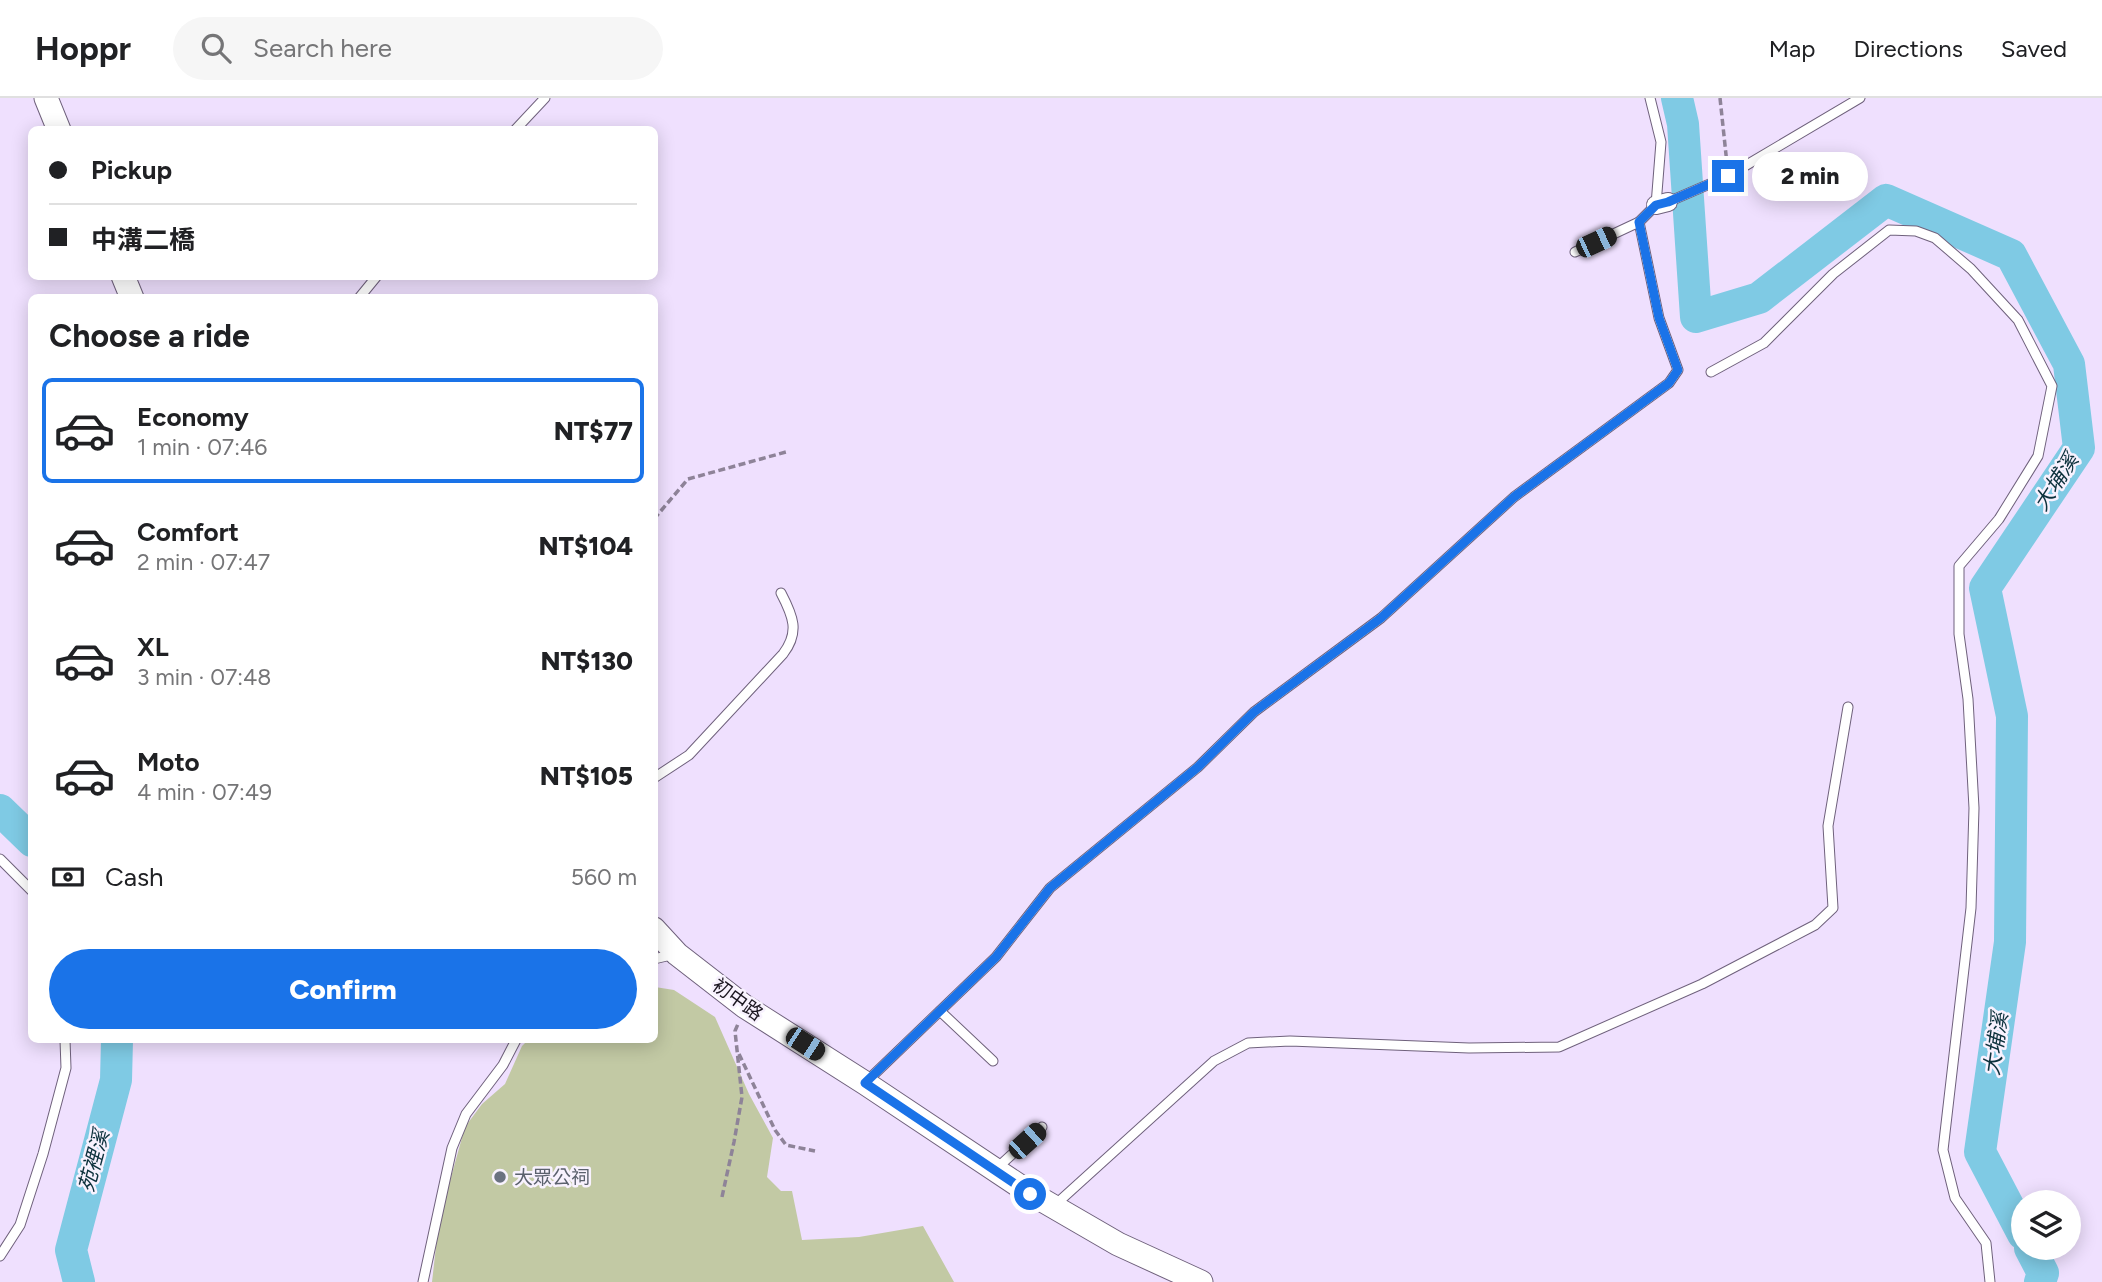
<!DOCTYPE html>
<html lang="en">
<head>
<meta charset="utf-8">
<style>
	:root { --surface:#fff; --page:#f6f6f6; --text:#202124; --muted:#757577; --line:#e0e0e0; --accent:#1a73e8 }
	body { margin:0; font-family:Figtree,"Noto Sans TC",sans-serif; background:var(--page); color:var(--text); height:100vh; display:flex; flex-direction:column; font-size:26px; white-space:nowrap }
	* { box-sizing:border-box; margin:0 }
	p { font-size:23px; color:var(--muted) }
	.icon { flex:none; width:38px; height:38px; fill:none; stroke:currentColor; stroke-width:2; stroke-linecap:round; stroke-linejoin:round }
	.map { position:relative; flex:1; overflow:hidden }
	.panel { position:absolute; left:28px; top:196px; width:630px; height:749px; display:flex; flex-direction:column; background:var(--surface); border-radius:10px; box-shadow:0 4px 18px #0003 }
	.panel>* { flex:none }
	.guide { position:absolute; left:28px; top:28px; width:630px; height:154px; border-radius:10px; box-shadow:0 4px 18px #0003; display:grid; align-content:center; height:154px; padding:0 21px; background:var(--surface) }
	.buttons { position:absolute; left:2011px; top:1092px; display:grid; gap:14px }
	.buttons a { display:grid; place-items:center; width:70px; height:70px; border-radius:50%; background:var(--surface); box-shadow:0 4px 18px #0003; font-size:35px }
	.end { position:absolute; width:32px; height:32px; margin:-16px; border:9px solid #1a73e8; background:#fff; box-shadow:0 0 0 4px #fff }
	.from { border-radius:50% }
	.bubble { position:absolute; height:49px; border-radius:24px; background:var(--surface); box-shadow:0 4px 18px #0003; font-size:23px; font-weight:800; line-height:49px; text-align:center }
	.car { position:absolute; width:21px; height:42px; margin:-21px -10px; border-radius:9px; box-shadow:0 0 5px 2px #0007; background:linear-gradient(#222 24%,#8ab4d8 0 40%,#222 0 76%,#8ab4d8 0 86%,#222 0) }
	.guide b { display:flex; align-items:center; gap:24px; height:66px; font-size:26px }
	.guide b+b { border-top:2px solid var(--line) }
	.guide i { width:18px; height:18px; background:var(--text) }
	ul { padding:0; list-style:none }
	li { display:flex; align-items:center; gap:21px; height:105px; margin:0 14px 10px; padding:0 7px; border:4px solid transparent; border-radius:10px }
	li div { flex:1 }
	li b { display:block; font-size:26px }
	li em { font-style:normal; font-weight:800 }
	li.current { border-color:var(--accent) }
	li>.icon { width:63px; height:63px; stroke-width:1.5 }
	h2 { padding:0 21px; font-size:32px; line-height:84px }
	.pay { display:flex; align-items:center; gap:18px; height:77px; padding:0 21px; font-size:26px }
	.pay p { margin-inline-start:auto }
	.action { display:flex; gap:14px; margin-top:auto; padding:14px 21px }
	.action a { flex:1; height:80px; border-radius:42px; background:var(--accent); color:#fff; font-size:28px; font-weight:800; line-height:80px; text-align:center }
	header { display:flex; align-items:center; gap:42px; box-sizing:border-box; height:98px; padding:0 35px; background:var(--surface); border-bottom:2px solid var(--line) }
	header strong { font-size:33px }
	nav { display:flex; gap:38px; margin-inline-start:auto; font-size:24px }
	.search { width:490px; height:63px; background:var(--page); display:flex; align-items:center; gap:18px; box-sizing:border-box; padding:0 24px; border-radius:38px; color:var(--muted); font-size:26px }
	.map>svg:first-child { display:block }
</style>
</head>
<body>
<header>
<strong>Hoppr</strong>
<div class="search"><svg class="icon" aria-label="search" viewBox="0 0 24 24"><circle cx="10" cy="10" r="6"/><path d="M15 15l6 6"/></svg>Search here</div>
<nav><a>Map</a><a>Directions</a><a>Saved</a></nav>
</header>
<div class="map">
<svg width="2102" height="1184" viewBox="0 0 2102 1184">
	<rect width="100%" height="100%" fill="#efe0fe"/>
	<path fill="#c2c9a4" d="M655 889 674 892 715 919 749 996 773 1040 767 1079 781 1093H792L802 1142 859 1139 923 1128 954 1184H432L439 1122 465 1029 482 1006 505 986 522 948 528 942H654Z"/>
	<g fill="none" stroke-linecap="round" stroke-linejoin="round">
		<g stroke="#7fcae4" stroke-width="32">
			<path d="M1677 0 1683 26 1696 219 1759 200 1886 102 2011 157 2069 266 2079 350 1985 490 2012 618 2010 844 1980 1054 2023 1136"/>
			<path d="M0 712 32 743"/>
			<path d="M2030 1150 2043 1175 2040 1184"/>
			<path d="M79 1184 71 1152 116 982 117 942"/>
		</g>
		<defs>
			<g id="service">
				<path d="M515 32 545 0"/>
				<path d="M1668 104 1728 78 1860 0"/>
				<path d="M1575 154 1639 124"/>
				<path d="M359 200 377 178"/>
				<path d="M1711 274 1764 245 1833 176 1889 132 1916 133 1935 140 1971 171 2018 222 2052 288 2038 358 1999 421 1959 468V536L1968 601 1974 710 1971 810 1943 1052 1955 1100 1986 1145 1990 1184"/>
				<path d="M654 680 689 657 783 556C800 534 793 518 781 495"/>
				<path d="M0 761 32 793"/>
				<path d="M654 861 675 856"/>
				<path d="M940 913 993 963"/>
				<path d="M866 984 996 859 1050 790 1198 669 1254 614 1381 520 1514 399 1669 285 1678 272 1659 220 1639 124 1656 107 1661 44 1650 0"/>
				<path d="M997 1070 1042 1029"/>
				<path d="M1055 1107 1214 963 1248 945 1290 943 1469 950 1559 949 1702 886 1815 827 1833 810 1828 728 1848 609"/>
				<path d="M0 1158 20 1127 43 1056 66 970 65 942"/>
				<path d="M423 1184 452 1050 466 1016 503 967 516 942"/>
			</g>
			<path id="minor" d="M1656 107 1668 104"/>
			<g id="tertiary">
				<path d="M46 0 59 32"/>
				<path d="M123 178 132 200"/>
				<path d="M654 831 677 856 744 908 865 985 1030 1095 1118 1146 1201 1184"/>
			</g>
		</defs>
		<use href="#service" stroke="#6f617c" stroke-width="11"/>
		<use href="#minor" stroke="#6f617c" stroke-width="20"/>
		<use href="#tertiary" stroke="#6f617c" stroke-width="25"/>
		<g stroke="#8e8398" stroke-width="3.5" stroke-dasharray="7 3.5" stroke-linecap="butt">
			<path d="M1720 0 1727 66"/>
			<path d="M654 421 688 381 786 354"/>
			<path d="M739 956 775 1032 786 1047 815 1053"/>
			<path d="M722 1099 734 1044 742 999 735 933 738 926"/>
		</g>
		<use href="#service" stroke="#fff" stroke-width="9"/>
		<use href="#minor" stroke="#fff" stroke-width="18"/>
		<use href="#tertiary" stroke="#fff" stroke-width="23"/>
	</g>
	<g fill="none" stroke-linecap="round" stroke-linejoin="round">
		<path stroke="#1a73e8" stroke-width="9" d="M1030 1096 865 985 996 859 1050 790 1198 669 1254 614 1381 520 1514 399 1669 285 1678 272 1659 220 1639 124 1656 107 1668 104 1728 78"/>
	</g>
	<circle fill="#6b7280" stroke="#f8f2fe" stroke-width="2.5" cx="500" cy="1079" r="7"/>
	<g text-anchor="middle" stroke-width="5" stroke-linejoin="round" paint-order="stroke">
		<g font-size="19" fill="#1a151f" stroke="#f8f2fe">
			<text transform="translate(738 901) rotate(36)" y="7">初中路</text>
		</g>
		<g font-size="19" fill="#5b616d" stroke="#f8f2fe" text-anchor="start">
			<text x="514" y="1086">大眾公祠</text>
		</g>
		<g font-size="21" font-style="italic" fill="#0c313c" stroke="#f8f2fe">
			<text transform="translate(2056 384) rotate(-57)" y="7">大埔溪</text>
			<text transform="translate(1996 946) rotate(-82)" y="7">大埔溪</text>
			<text transform="translate(94 1063) rotate(-75)" y="7">苑裡溪</text>
		</g>
	</g>
</svg>
<div class="buttons">
<a><svg class="icon" aria-label="layers" viewBox="0 0 24 24"><path d="M12 4l9 5-9 5-9-5zM3 14l9 5 9-5"/></svg></a>
</div>
<i class="end from" style="left:1030px;top:1096px"></i>
<i class="end" style="left:1728px;top:78px"></i>
<div class="bubble" style="left:1752px;top:54px;width:116px">2 min</div>
<i class="car" style="left:1596px;top:144px;rotate:65deg"></i>
<i class="car" style="left:805px;top:946px;rotate:123deg"></i>
<i class="car" style="left:1027px;top:1043px;rotate:48deg"></i>
<div class="guide">
<b><i class="from"></i>Pickup</b>
<b><i></i>中溝二橋</b>
</div>
<section class="panel">
<h2>Choose a ride</h2>
<ul>
<li class="current"><svg class="icon" aria-label="car" viewBox="0 0 24 24"><path d="M5 17H2v-5l4-1 3-4h7l3 4 3 1v5h-3M9 17h6M6 11h13"/><circle cx="7" cy="17" r="2"/><circle cx="17" cy="17" r="2"/></svg><div><b>Economy</b><p>1 min · 07:46</p></div><em>NT$77</em></li>
<li><svg class="icon" aria-label="car" viewBox="0 0 24 24"><path d="M5 17H2v-5l4-1 3-4h7l3 4 3 1v5h-3M9 17h6M6 11h13"/><circle cx="7" cy="17" r="2"/><circle cx="17" cy="17" r="2"/></svg><div><b>Comfort</b><p>2 min · 07:47</p></div><em>NT$104</em></li>
<li><svg class="icon" aria-label="car" viewBox="0 0 24 24"><path d="M5 17H2v-5l4-1 3-4h7l3 4 3 1v5h-3M9 17h6M6 11h13"/><circle cx="7" cy="17" r="2"/><circle cx="17" cy="17" r="2"/></svg><div><b>XL</b><p>3 min · 07:48</p></div><em>NT$130</em></li>
<li><svg class="icon" aria-label="car" viewBox="0 0 24 24"><path d="M5 17H2v-5l4-1 3-4h7l3 4 3 1v5h-3M9 17h6M6 11h13"/><circle cx="7" cy="17" r="2"/><circle cx="17" cy="17" r="2"/></svg><div><b>Moto</b><p>4 min · 07:49</p></div><em>NT$105</em></li>
</ul>
<div class="pay"><svg class="icon" aria-label="cash" viewBox="0 0 24 24"><path d="M3 7h18v10H3z"/><circle cx="12" cy="12" r="2"/></svg>Cash<p>560 m</p></div>
<div class="action"><a>Confirm</a></div>
</section>
</div>
</body>
</html>
